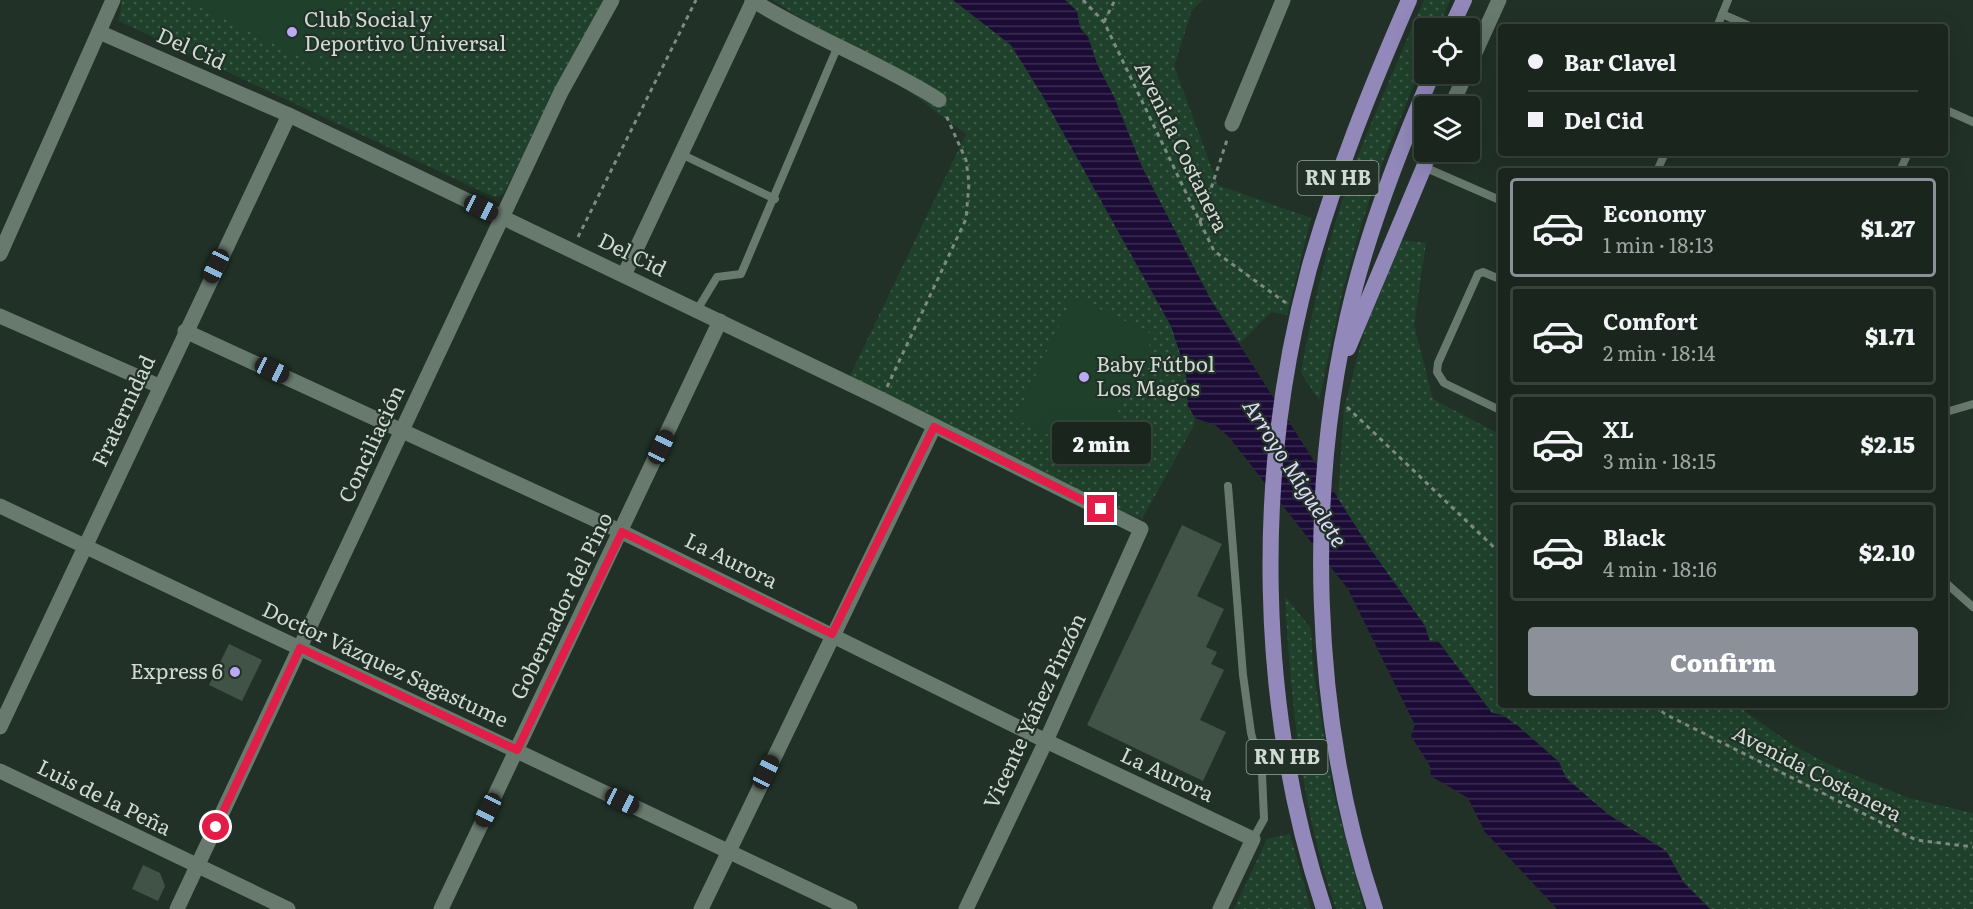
<!DOCTYPE html>
<html lang="en">
<head>
<meta charset="utf-8">
<style>
	:root { --surface:#19251d; --page:#222d26; --text:#f1f3f6; --muted:#9fa5a4; --line:#37423b; --accent:#8c9099 }
	body { margin:0; font-family:Literata,serif; background:var(--page); color:var(--text); height:100vh; display:flex; flex-direction:column; font-size:22px; white-space:nowrap }
	* { box-sizing:border-box; margin:0 }
	p { font-size:20px; color:var(--muted) }
	.icon { flex:none; width:33px; height:33px; fill:none; stroke:currentColor; stroke-width:2; stroke-linecap:round; stroke-linejoin:round }
	.map { position:relative; flex:1; overflow:hidden }
	.details { position:absolute; left:1498px; top:168px; width:450px; height:540px; display:flex; flex-direction:column; background:var(--surface); border-radius:6px; box-shadow:0 6px 24px #0002,0 0 0 2px var(--line) }
	.details>* { flex:none }
	.banner { position:absolute; left:1498px; top:24px; width:450px; height:132px; border-radius:6px; box-shadow:0 6px 24px #0002,0 0 0 2px var(--line); display:grid; align-content:center; height:132px; padding:0 30px; background:var(--surface) }
	.tools { position:absolute; left:1414px; top:18px; display:grid; gap:12px }
	.tools a { display:grid; place-items:center; width:66px; height:66px; border-radius:6px; background:var(--surface); box-shadow:0 6px 24px #0002,0 0 0 2px var(--line); font-size:30px }
	.end { position:absolute; width:27px; height:27px; margin:-14px; border:8px solid #e11d48; background:#fff; box-shadow:0 0 0 3px #fff }
	.from { border-radius:50% }
	.bubble { position:absolute; height:42px; border-radius:6px; background:var(--surface); box-shadow:0 6px 24px #0002,0 0 0 2px var(--line); font-size:20px; font-weight:800; line-height:42px; text-align:center }
	.car { position:absolute; width:18px; height:36px; margin:-18px -9px; border-radius:8px; box-shadow:0 0 4px 2px #0007; background:linear-gradient(#222 24%,#8ab4d8 0 40%,#222 0 76%,#8ab4d8 0 86%,#222 0) }
	.banner b { display:flex; align-items:center; gap:21px; height:57px; font-size:22px }
	.banner b+b { border-top:2px solid var(--line) }
	.banner i { width:15px; height:15px; background:var(--text) }
	ul { padding:10px 0 0; list-style:none }
	li { display:flex; align-items:center; gap:18px; height:99px; margin:0 12px 9px; padding:0 18px; border:3px solid var(--line); border-radius:6px }
	li div { flex:1 }
	li b { display:block; font-size:22px }
	li em { font-style:normal; font-weight:800 }
	li.on { border-color:var(--accent) }
	li>.icon { width:54px; height:54px; stroke-width:1.5 }
	.button { display:flex; gap:12px; margin-top:auto; padding:12px 30px }
	.button a { flex:1; height:69px; border-radius:6px; background:var(--accent); color:#fff; font-size:24px; font-weight:800; line-height:69px; text-align:center }
	.map>svg:first-child { display:block }
</style>
</head>
<body>
<div class="map">
<svg width="1973" height="909" viewBox="0 0 1973 909">
	<defs>
		<pattern id="grass-dots" width="8" height="8" patternUnits="userSpaceOnUse" patternTransform="scale(1.5)"><rect width="8" height="8" fill="#1f412b"/><path d="M2 2h.1M6 6h.1" fill="none" stroke="#3e5c49" stroke-width="1.8" stroke-linecap="round"/></pattern>
		<pattern id="water-rules" width="6" height="5" patternUnits="userSpaceOnUse" patternTransform="scale(1.5)"><rect width="6" height="5" fill="#1b0b36"/><path d="M0 2.5h6" fill="none" stroke="#3b2e52"/></pattern>
	</defs>
	<rect width="100%" height="100%" fill="#213127"/>
	<g fill="url(#grass-dots)">
		<path d="M122 0H604L503 194 494 197 119 21Z"/>
		<path d="M772 0H953L1011 45 1041 93 1171 326 1186 372 1188 406 1195 418 1194 425 1142 519 1110 506 849 378 966 134 860 55Z"/>
		<path d="M1065 0H1203L1192 10 1174 66 1218 185 1311 218 1287 315 1271 312 1240 343 1211 300 1182 246 1142 167 1114 97 1097 64 1088 37 1080 28 1077 11Z"/>
		<path d="M1424 0H1450L1438 28H1425V58L1384 158 1360 228 1342 294 1319 400 1301 373C1313 304 1329 235 1353 169 1375 112 1400 56 1424 0Z"/>
		<path d="M1401 240 1426 243 1414 325 1433 399 1501 435 1502 705H1736L1791 744 1826 763 1908 798 1973 813V909H1710L1684 883 1666 851 1609 815 1566 778 1559 762 1518 726 1502 715 1492 713 1438 641 1430 642 1425 626 1387 574 1338 499 1344 408 1366 325Z"/>
		<path d="M1285 596 1311 629 1313 669 1333 792 1364 909H1336C1301 809 1291 701 1285 596Z"/>
		<path d="M1290 834 1311 909H1234L1267 839Z"/>
	</g>
	<g fill="#1f412b">
		<path d="M187 0H349L316 65Z"/>
		<path d="M1073 296 1154 335 1096 457 1015 419Z"/>
	</g>
	<path fill="url(#water-rules)" d="M953 0H1065L1077 11 1080 28 1088 37 1097 64 1114 97 1142 167 1211 300 1367 544 1425 626 1430 642 1438 641 1492 713 1502 715 1518 726 1559 762 1566 778 1609 815 1666 851 1684 883 1710 909H1557L1485 832 1468 798 1431 776 1430 766 1411 736 1415 725 1348 589 1229 437 1215 425 1195 418 1188 406 1186 372 1171 326 1041 93 1011 45Z"/>
	<g fill="#415246">
		<path d="M1182 525 1222 544 1197 596 1224 609 1206 647 1217 652 1211 664 1224 670 1200 720 1226 732 1203 781 1087 725Z"/>
		<path d="M229 644 262 660 242 701 209 685Z"/>
		<path d="M143 865 160 873 165 886 158 901 132 889Z"/>
	</g>
	<g fill="none" stroke-linecap="round" stroke-linejoin="round">
		<g stroke="#7d8981" stroke-width="3" stroke-dasharray="4.5 4.5" stroke-linecap="butt">
			<path d="M1083 0 1104 22 1214 251 1286 303"/>
			<path d="M1104 22 1115 0"/>
			<path d="M1200 222 1228 137"/>
			<path d="M578 237 696 0"/>
			<path d="M887 387 966 219 969 183 966 160 945 113"/>
			<path d="M1347 407 1502 555"/>
			<path d="M1655 705 1665 714 1916 840 1973 847"/>
		</g>
		<g stroke="#68796d" stroke-width="8">
			<path d="M1722 14 1752 27"/>
			<path d="M1717 27 1728 0"/>
			<path d="M1946 110 1973 122"/>
			<path d="M681 154 775 199"/>
			<path d="M1424 167 1502 201"/>
			<path d="M1657 171 1665 153"/>
			<path d="M1900 171 1908 153"/>
			<path d="M1502 280 1483 272 1478 274 1438 363 1437 372 1444 383 1502 411"/>
			<path d="M697 310 717 277 741 274 837 48"/>
			<path d="M1946 412 1973 404"/>
			<path d="M1228 486 1243 675 1251 733 1262 774 1264 819 1253 839"/>
			<path d="M1946 583 1973 607"/>
		</g>
		<g stroke="#68796d" stroke-width="15">
			<path d="M752 0C813 38 879 62 939 100"/>
			<path d="M99 32 289 115 881 399 1141 529 1046 741 966 909"/>
			<path d="M1470 64 1499 0"/>
			<path d="M1451 106 1466 74"/>
			<path d="M1232 124 1283 0"/>
			<path d="M1424 167 1431 152"/>
			<path d="M0 254 113 0"/>
			<path d="M624 275 753 1"/>
			<path d="M0 316 159 386"/>
			<path d="M185 331 622 532 1046 741 1253 839 1220 909"/>
			<path d="M0 506 850 909"/>
			<path d="M0 727 289 115"/>
			<path d="M0 771 288 909"/>
			<path d="M177 909 561 92 612 0"/>
			<path d="M441 909 720 321"/>
			<path d="M701 909 934 427"/>
		</g>
		<g stroke="#9288ba" stroke-width="16">
			<path d="M1451 28 1464 0"/>
			<path d="M1348 348 1424 167"/>
			<path d="M1324 909C1257 706 1254 474 1309 269 1335 176 1371 87 1409 0"/>
			<path d="M1375 909C1311 718 1304 487 1354 291 1373 217 1402 144 1432 74"/>
		</g>
	</g>
	<g fill="none" stroke-linecap="round" stroke-linejoin="round">
		<path stroke="#e11d48" stroke-width="8" d="M216 827 300 648 517 750 622 532 832 634 934 427 1101 509"/>
	</g>
	<g fill="#bca9f5" stroke="#213127" stroke-width="2">
		<circle cx="292" cy="32" r="6"/>
		<circle cx="1084" cy="377" r="6"/>
		<circle cx="235" cy="672" r="6"/>
	</g>
	<g text-anchor="middle" stroke-width="4.5" stroke-linejoin="round" paint-order="stroke">
		<g fill="#213127" stroke="#9ca79f" stroke-width="1.5">
			<rect x="1297.5" y="161" width="81" height="34" rx="4.5"/>
			<rect x="1246.5" y="740" width="81" height="34" rx="4.5"/>
		</g>
		<g font-size="20" font-weight="bold" fill="#d0d9d2">
			<text x="1338" y="185">RN HB</text>
			<text x="1287" y="764">RN HB</text>
		</g>
		<g font-size="21" fill="#d0d9d2" stroke="#213127" text-anchor="start">
			<text x="304" y="27">Club Social y<tspan x="304" dy="24">Deportivo Universal</tspan></text>
			<text x="1096" y="372">Baby Fútbol<tspan x="1096" dy="24">Los Magos</tspan></text>
			<text x="223" y="679" text-anchor="end">Express 6</text>
		</g>
		<g font-size="21" fill="#d0d9d2" stroke="#213127">
			<text transform="translate(191 49) rotate(24)" y="7">Del Cid</text>
			<text transform="translate(1181 147) rotate(64)" y="7">Avenida Costanera</text>
			<text transform="translate(632 255) rotate(26)" y="7">Del Cid</text>
			<text transform="translate(124 411) rotate(-65)" y="7">Fraternidad</text>
			<text transform="translate(372 444) rotate(-65)" y="7">Conciliación</text>
			<text transform="translate(731 561) rotate(26)" y="7">La Aurora</text>
			<text transform="translate(562 606) rotate(-64)" y="7">Gobernador del Pino</text>
			<text transform="translate(385 665) rotate(25)" y="7">Doctor Vázquez Sagastume</text>
			<text transform="translate(1035 711) rotate(-65)" y="7">Vicente Yáñez Pinzón</text>
			<text transform="translate(1817 774) rotate(27)" y="7">Avenida Costanera</text>
			<text transform="translate(1167 775) rotate(25)" y="7">La Aurora</text>
			<text transform="translate(104 798) rotate(26)" y="7">Luis de la Peña</text>
		</g>
		<g font-size="22" font-style="italic" fill="#e0d9f9" stroke="#213127">
			<text transform="translate(1295 473) rotate(57)" y="8">Arroyo Miguelete</text>
		</g>
	</g>
</svg>
<div class="tools">
<a><svg class="icon" aria-label="locate" viewBox="0 0 24 24"><circle cx="12" cy="12" r="6"/><path d="M12 2v4M12 18v4M2 12h4M18 12h4"/></svg></a>
<a><svg class="icon" aria-label="layers" viewBox="0 0 24 24"><path d="M12 4l9 5-9 5-9-5zM3 14l9 5 9-5"/></svg></a>
</div>
<i class="end from" style="left:216px;top:827px"></i>
<i class="end" style="left:1101px;top:509px"></i>
<div class="bubble" style="left:1052px;top:422px;width:99px">2 min</div>
<i class="car" style="left:481px;top:208px;rotate:116deg"></i>
<i class="car" style="left:216px;top:266px;rotate:205deg"></i>
<i class="car" style="left:272px;top:370px;rotate:115deg"></i>
<i class="car" style="left:661px;top:447px;rotate:25deg"></i>
<i class="car" style="left:766px;top:772px;rotate:26deg"></i>
<i class="car" style="left:622px;top:801px;rotate:115deg"></i>
<i class="car" style="left:488px;top:810px;rotate:206deg"></i>
<div class="banner">
<b><i class="from"></i>Bar Clavel</b>
<b><i></i>Del Cid</b>
</div>
<section class="details">
<ul>
<li class="on"><svg class="icon" aria-label="car" viewBox="0 0 24 24"><path d="M5 17H2v-5l4-1 3-4h7l3 4 3 1v5h-3M9 17h6M6 11h13"/><circle cx="7" cy="17" r="2"/><circle cx="17" cy="17" r="2"/></svg><div><b>Economy</b><p>1 min · 18:13</p></div><em>$1.27</em></li>
<li><svg class="icon" aria-label="car" viewBox="0 0 24 24"><path d="M5 17H2v-5l4-1 3-4h7l3 4 3 1v5h-3M9 17h6M6 11h13"/><circle cx="7" cy="17" r="2"/><circle cx="17" cy="17" r="2"/></svg><div><b>Comfort</b><p>2 min · 18:14</p></div><em>$1.71</em></li>
<li><svg class="icon" aria-label="car" viewBox="0 0 24 24"><path d="M5 17H2v-5l4-1 3-4h7l3 4 3 1v5h-3M9 17h6M6 11h13"/><circle cx="7" cy="17" r="2"/><circle cx="17" cy="17" r="2"/></svg><div><b>XL</b><p>3 min · 18:15</p></div><em>$2.15</em></li>
<li><svg class="icon" aria-label="car" viewBox="0 0 24 24"><path d="M5 17H2v-5l4-1 3-4h7l3 4 3 1v5h-3M9 17h6M6 11h13"/><circle cx="7" cy="17" r="2"/><circle cx="17" cy="17" r="2"/></svg><div><b>Black</b><p>4 min · 18:16</p></div><em>$2.10</em></li>
</ul>
<div class="button"><a>Confirm</a></div>
</section>
</div>
</body>
</html>
